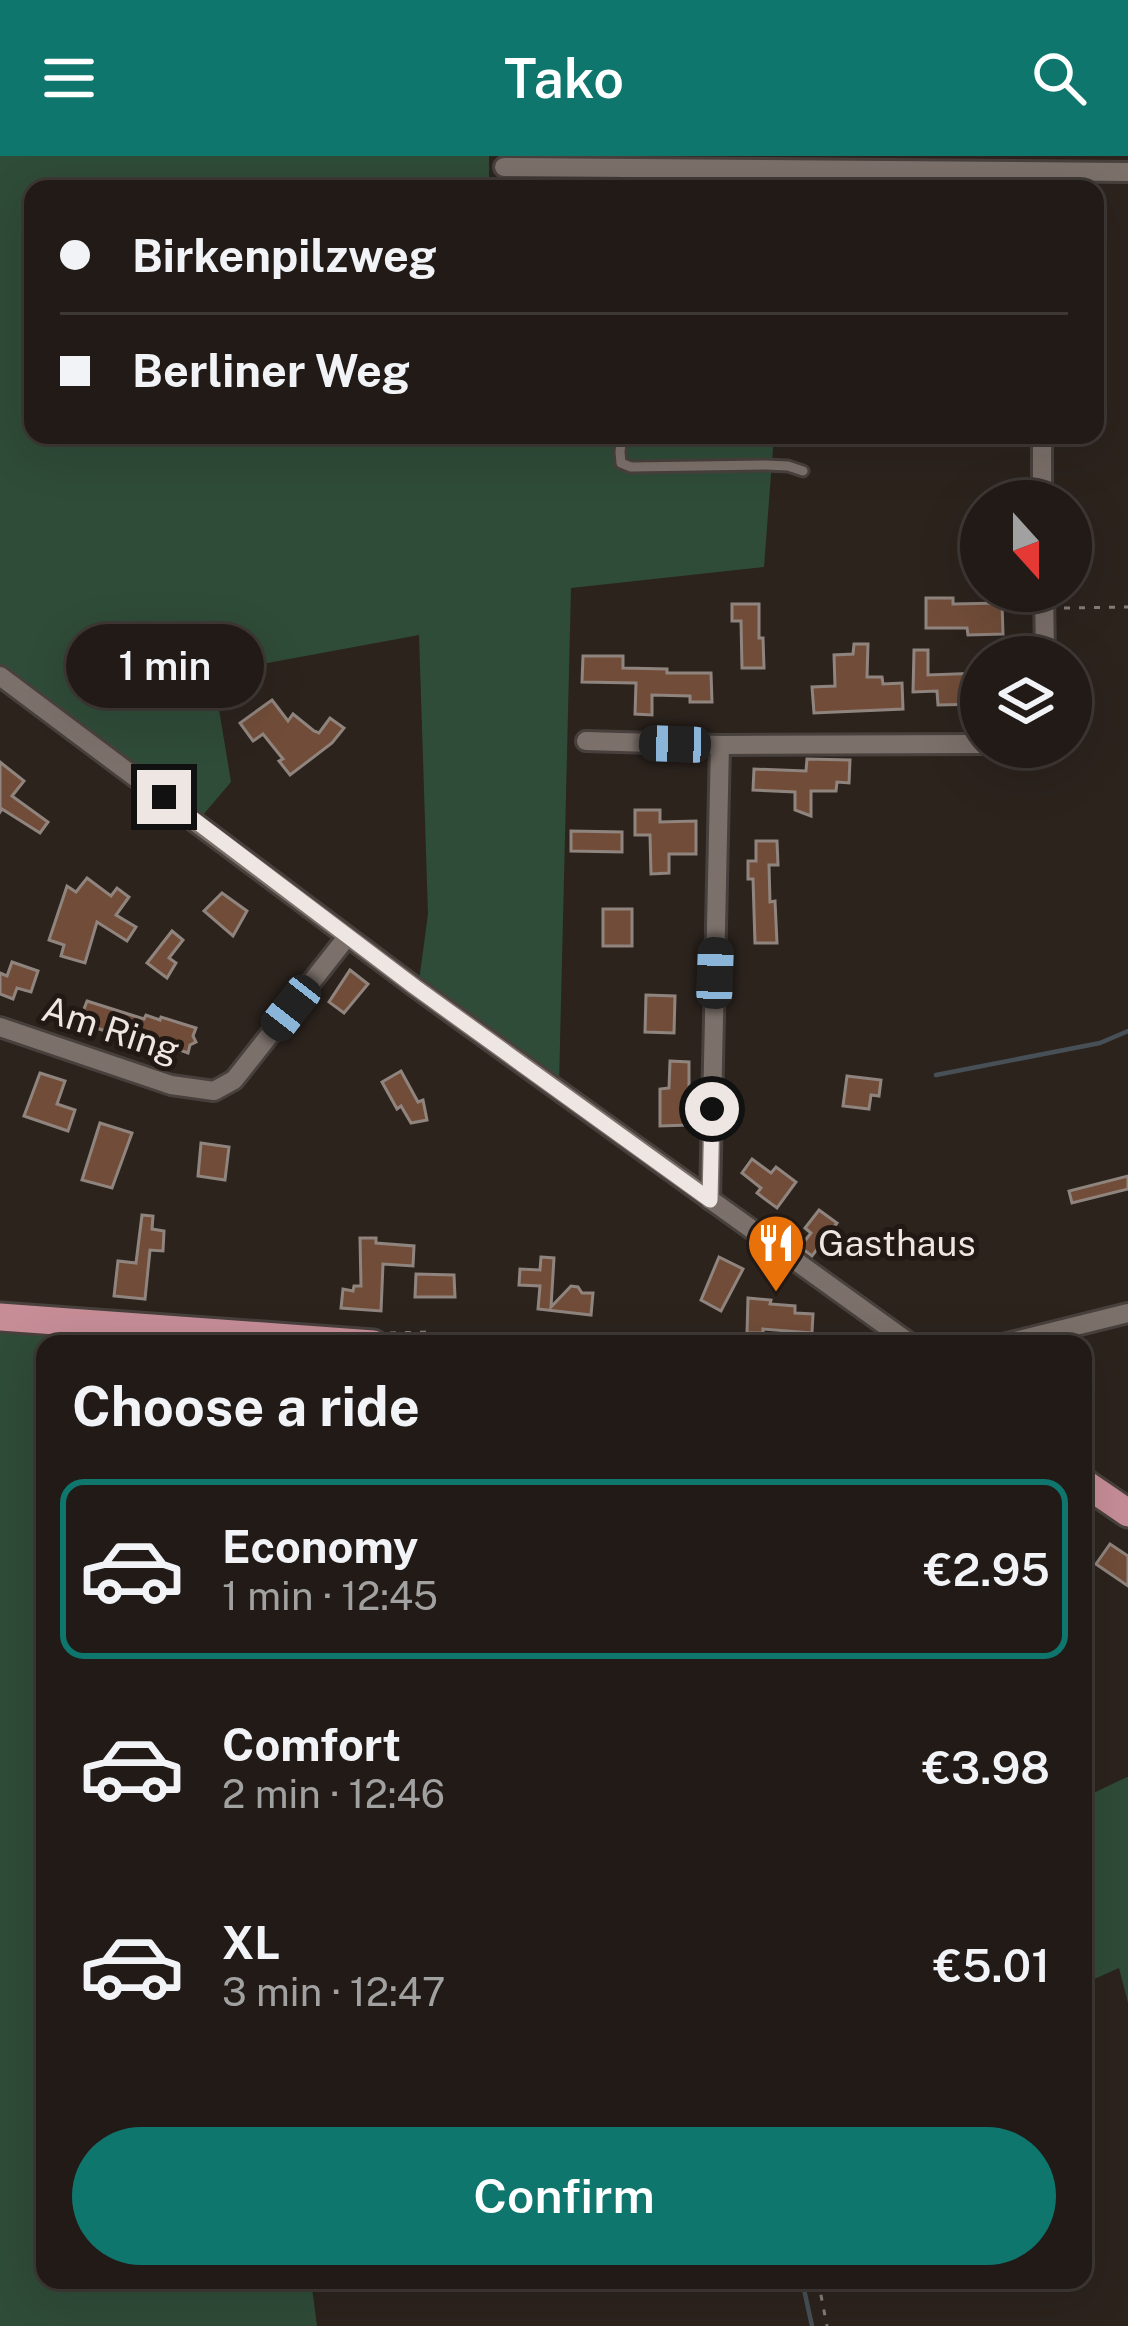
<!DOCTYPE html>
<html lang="en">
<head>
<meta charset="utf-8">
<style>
	:root { --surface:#211a16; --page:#2d2723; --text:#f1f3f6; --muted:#a2a1a1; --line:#3e3835; --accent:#0f766e }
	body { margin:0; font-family:"Public Sans",sans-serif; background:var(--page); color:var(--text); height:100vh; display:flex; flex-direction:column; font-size:45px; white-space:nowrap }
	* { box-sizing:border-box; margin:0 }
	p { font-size:39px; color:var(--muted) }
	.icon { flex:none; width:66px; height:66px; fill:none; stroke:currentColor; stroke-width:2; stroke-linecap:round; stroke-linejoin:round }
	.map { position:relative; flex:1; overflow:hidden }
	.side { position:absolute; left:36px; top:1179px; width:1056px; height:954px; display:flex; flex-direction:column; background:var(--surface); border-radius:24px; box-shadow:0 12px 48px #0002,0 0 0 3px var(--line) }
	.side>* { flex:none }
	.hud { position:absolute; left:24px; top:24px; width:1080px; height:264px; border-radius:24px; box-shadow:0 12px 48px #0002,0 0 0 3px var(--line); display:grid; align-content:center; height:264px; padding:0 36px; background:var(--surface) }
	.needle { width:78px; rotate:159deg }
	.buttons { position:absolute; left:960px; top:324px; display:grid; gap:24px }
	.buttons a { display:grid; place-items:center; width:132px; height:132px; border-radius:50%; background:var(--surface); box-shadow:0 12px 48px #0002,0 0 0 3px var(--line); font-size:60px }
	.end { position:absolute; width:54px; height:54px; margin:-27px; border:15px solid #ede6e3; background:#111; box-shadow:0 0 0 6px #111 }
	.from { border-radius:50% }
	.bubble { position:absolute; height:84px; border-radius:42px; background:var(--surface); box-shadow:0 12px 48px #0002,0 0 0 3px var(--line); font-size:39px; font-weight:600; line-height:84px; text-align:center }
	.car { position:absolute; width:36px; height:72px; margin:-36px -18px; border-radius:15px; box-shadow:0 0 9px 3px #0007; background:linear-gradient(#222 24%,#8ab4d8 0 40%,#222 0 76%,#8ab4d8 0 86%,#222 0) }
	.hud b { display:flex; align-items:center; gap:42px; height:114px; font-size:45px }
	.hud b+b { border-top:3px solid var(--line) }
	.hud i { width:30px; height:30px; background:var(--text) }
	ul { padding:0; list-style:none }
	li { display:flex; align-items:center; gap:36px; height:180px; margin:0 24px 18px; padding:0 12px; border:6px solid transparent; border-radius:24px }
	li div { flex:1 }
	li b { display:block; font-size:45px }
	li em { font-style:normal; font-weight:600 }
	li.on { border-color:var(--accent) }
	li>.icon { width:108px; height:108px; stroke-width:1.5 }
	h2 { padding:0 36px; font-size:54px; line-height:144px }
	.primary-button { display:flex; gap:24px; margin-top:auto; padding:24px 36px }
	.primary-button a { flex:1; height:138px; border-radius:72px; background:var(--accent); color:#fff; font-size:48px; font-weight:600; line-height:138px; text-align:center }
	header { display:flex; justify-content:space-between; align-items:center; height:156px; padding:0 36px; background:var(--accent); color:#fff; font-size:54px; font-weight:600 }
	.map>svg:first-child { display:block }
</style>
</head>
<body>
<header><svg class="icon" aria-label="menu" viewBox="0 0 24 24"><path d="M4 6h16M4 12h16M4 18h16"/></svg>Tako<svg class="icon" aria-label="search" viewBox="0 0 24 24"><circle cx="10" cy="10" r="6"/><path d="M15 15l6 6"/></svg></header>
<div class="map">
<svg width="1128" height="2170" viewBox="0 0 1128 2170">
	<rect width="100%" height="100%" fill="#2c231d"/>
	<g fill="#2f4c38">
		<path d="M0 0H489V21L615 25 614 33H33V279H774L764 411 571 432 559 929 419 825 428 758 419 479 213 517 231 626 197 666 0 517Z"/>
		<path d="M0 1166 310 1188H45V2124H311L317 2170H0Z"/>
		<path d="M1127 1621H1128V1847L1119 1812 1083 1828V1642Z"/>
	</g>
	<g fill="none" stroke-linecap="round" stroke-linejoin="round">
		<g stroke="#475056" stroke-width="4.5">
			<path d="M936 919 1100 887 1128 875"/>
			<path d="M802 2124 812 2170"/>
		</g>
	</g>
	<g fill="#714d39" stroke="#90847e" stroke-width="3">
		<path d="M926 442H953V448L1002 447 1003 478 968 479 967 472H926Z"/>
		<path d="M732 448H759V482H763L764 512H742L741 465H732Z"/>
		<path d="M854 488H868L867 521H882L883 528 902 527 903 553 814 557 812 531 835 530 834 499 853 498Z"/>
		<path d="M914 494H928V519L981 517V548L938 549 937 535 913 536Z"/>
		<path d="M583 500H623V512L667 513V517H711L712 546H690V540L652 539V559L635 558 636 527 582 526Z"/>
		<path d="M272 544 288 565 293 558 314 575 319 577 330 562 344 572 332 587 290 619 279 605 283 603 263 578 253 585 240 567Z"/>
		<path d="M807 603 850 604 849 627 837 626 836 635H811V660L795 654V636L753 634 754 613 806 615Z"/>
		<path d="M0 606 24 625 12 640 48 666 40 677 2 653 0 656Z"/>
		<path d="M635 654H660V666L696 665V698H669V717L651 718 650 679H635Z"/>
		<path d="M571 675 622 676V696L571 695Z"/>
		<path d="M756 685H777L778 709H769L770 746 775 745 777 787H755L753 723H748V705H756Z"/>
		<path d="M87 722 111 740 117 732 129 741 116 759 136 771 127 785 97 766 85 807 61 800 64 789 49 784 67 730 76 736Z"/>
		<path d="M222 737 247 755 233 780 204 755Z"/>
		<rect x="603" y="753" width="29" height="37"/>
		<path d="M172 775 183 784 169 802 176 807 167 822 147 807Z"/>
		<path d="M12 806 38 815 31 836 17 832 13 843 0 838V817L7 820Z"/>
		<path d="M350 814 368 828 344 857 329 846Z"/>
		<path d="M646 839 675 840 674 877 645 876Z"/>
		<path d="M87 845 144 863 146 859 160 864 161 861 196 872 193 880 196 886 190 889 188 897 180 894 173 897 167 896 165 889 153 885 155 880 117 868 114 878 79 866Z"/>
		<path d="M670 905 689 906V969L660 970V933L669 932Z"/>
		<path d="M401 915 418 946 423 944 427 964 411 967 401 950 397 953 382 926Z"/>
		<path d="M40 917 65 925 57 948 75 954 68 975 24 960Z"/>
		<path d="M847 920 881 924 879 940 871 939 869 953 843 950Z"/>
		<path d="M100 967 132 977 112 1032 82 1024Z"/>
		<path d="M201 987 229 991 225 1024 198 1020Z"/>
		<path d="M752 1003 771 1017 776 1011 796 1026 777 1052 757 1037 761 1032 742 1017Z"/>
		<path d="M1128 1020V1033L1072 1047 1069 1035Z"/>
		<path d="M819 1054 837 1067 812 1100 800 1091 811 1077 805 1072Z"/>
		<path d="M142 1059 153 1060 152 1073 164 1075 163 1095 150 1094 145 1143 114 1140 118 1105 136 1107Z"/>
		<path d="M360 1082H376V1087L414 1090 413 1110 383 1108 381 1155 341 1152 343 1133 353 1135 354 1130H361Z"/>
		<path d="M541 1101 554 1102 551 1151 571 1130 578 1131 582 1137H593L591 1159 538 1153 540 1130 519 1129 520 1113 540 1114Z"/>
		<path d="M719 1101 743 1113 721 1155 701 1144Z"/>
		<path d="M416 1118 454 1119 455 1141H415Z"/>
		<path d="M748 1142 771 1144 770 1148 795 1150V1157L813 1158 812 1177 763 1173V1177H747Z"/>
		<path d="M1110 1388 1128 1400V1430L1096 1408Z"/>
	</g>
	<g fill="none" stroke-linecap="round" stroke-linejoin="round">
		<defs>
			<g id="lane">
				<path d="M624 14 625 33"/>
				<path d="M622 279 620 296 621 307 631 311 766 309 788 310 803 315"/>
			</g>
			<g id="street">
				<path d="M504 11 1128 16"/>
				<path d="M1042 279V345"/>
				<path d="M1044 435 1045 501"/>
				<path d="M0 520 415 831 911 1188"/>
				<path d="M586 585 720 589"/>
				<path d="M0 871 171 929 214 935 234 924 347 781"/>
				<path d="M710 1044 720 589 981 588"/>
				<path d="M1003 1188 1128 1157"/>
			</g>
			<g id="primary">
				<path d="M0 1161 373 1188"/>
				<path d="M1083 1326 1128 1357"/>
			</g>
		</defs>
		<use href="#lane" stroke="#48403c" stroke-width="15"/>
		<use href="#street" stroke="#48403c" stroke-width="24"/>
		<use href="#primary" stroke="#48403c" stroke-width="33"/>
		<g stroke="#847c77" stroke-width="3" stroke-dasharray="6 9" stroke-linecap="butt">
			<path d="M1064 452 1128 451"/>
			<path d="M390 1177 429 1176 427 1188"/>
			<path d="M818 2124 827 2170"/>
		</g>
		<use href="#lane" stroke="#7c706a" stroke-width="9"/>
		<use href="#street" stroke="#7c706a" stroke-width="18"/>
		<use href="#primary" stroke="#c68d97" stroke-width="27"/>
	</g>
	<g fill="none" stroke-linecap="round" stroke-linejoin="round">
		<path stroke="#ede6e3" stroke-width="15" d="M164 641 415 831 710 1044 712 953"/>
	</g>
	<defs>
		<symbol id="restaurant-pin" viewBox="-11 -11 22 30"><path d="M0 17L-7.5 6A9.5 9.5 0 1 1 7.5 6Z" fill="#e8710a" stroke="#221914"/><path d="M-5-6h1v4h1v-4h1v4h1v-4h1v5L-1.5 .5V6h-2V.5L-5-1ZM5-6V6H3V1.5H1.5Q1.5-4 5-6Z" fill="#fff"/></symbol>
	</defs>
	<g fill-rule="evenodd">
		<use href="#restaurant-pin" x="743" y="1054" width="66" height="90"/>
	</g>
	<g text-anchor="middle" stroke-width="10" stroke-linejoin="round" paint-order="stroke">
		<g font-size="36" fill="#ede6e3" stroke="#221914">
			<text transform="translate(111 873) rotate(18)" y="13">Am Ring</text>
		</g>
		<g font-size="36" fill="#ede6e3" stroke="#221914" text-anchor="start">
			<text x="818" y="1100">Gasthaus</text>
		</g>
	</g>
</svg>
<div class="buttons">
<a><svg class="needle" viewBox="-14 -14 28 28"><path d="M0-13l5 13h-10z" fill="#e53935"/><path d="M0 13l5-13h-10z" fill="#a2a1a1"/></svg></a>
<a><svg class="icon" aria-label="layers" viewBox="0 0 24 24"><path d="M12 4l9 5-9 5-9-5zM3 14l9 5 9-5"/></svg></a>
</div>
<i class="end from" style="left:712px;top:953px"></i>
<i class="end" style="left:164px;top:641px"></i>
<div class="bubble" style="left:66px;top:468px;width:198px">1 min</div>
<i class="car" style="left:675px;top:588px;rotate:272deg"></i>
<i class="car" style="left:715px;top:817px;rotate:2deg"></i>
<i class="car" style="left:291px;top:852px;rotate:218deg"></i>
<div class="hud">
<b><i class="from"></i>Birkenpilzweg</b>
<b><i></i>Berliner Weg</b>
</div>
<section class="side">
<h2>Choose a ride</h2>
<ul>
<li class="on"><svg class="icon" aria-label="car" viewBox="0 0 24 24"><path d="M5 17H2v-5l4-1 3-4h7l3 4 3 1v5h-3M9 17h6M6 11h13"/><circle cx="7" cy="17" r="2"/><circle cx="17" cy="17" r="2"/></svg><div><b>Economy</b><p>1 min · 12:45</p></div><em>€2.95</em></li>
<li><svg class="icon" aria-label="car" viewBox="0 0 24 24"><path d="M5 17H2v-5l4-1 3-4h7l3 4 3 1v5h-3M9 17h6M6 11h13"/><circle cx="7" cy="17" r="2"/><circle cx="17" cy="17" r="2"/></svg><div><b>Comfort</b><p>2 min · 12:46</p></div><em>€3.98</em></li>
<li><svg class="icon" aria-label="car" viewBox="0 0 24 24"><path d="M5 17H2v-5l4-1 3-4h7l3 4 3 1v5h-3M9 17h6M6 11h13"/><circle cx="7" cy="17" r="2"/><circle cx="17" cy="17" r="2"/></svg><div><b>XL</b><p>3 min · 12:47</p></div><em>€5.01</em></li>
</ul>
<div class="primary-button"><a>Confirm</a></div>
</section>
</div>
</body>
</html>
